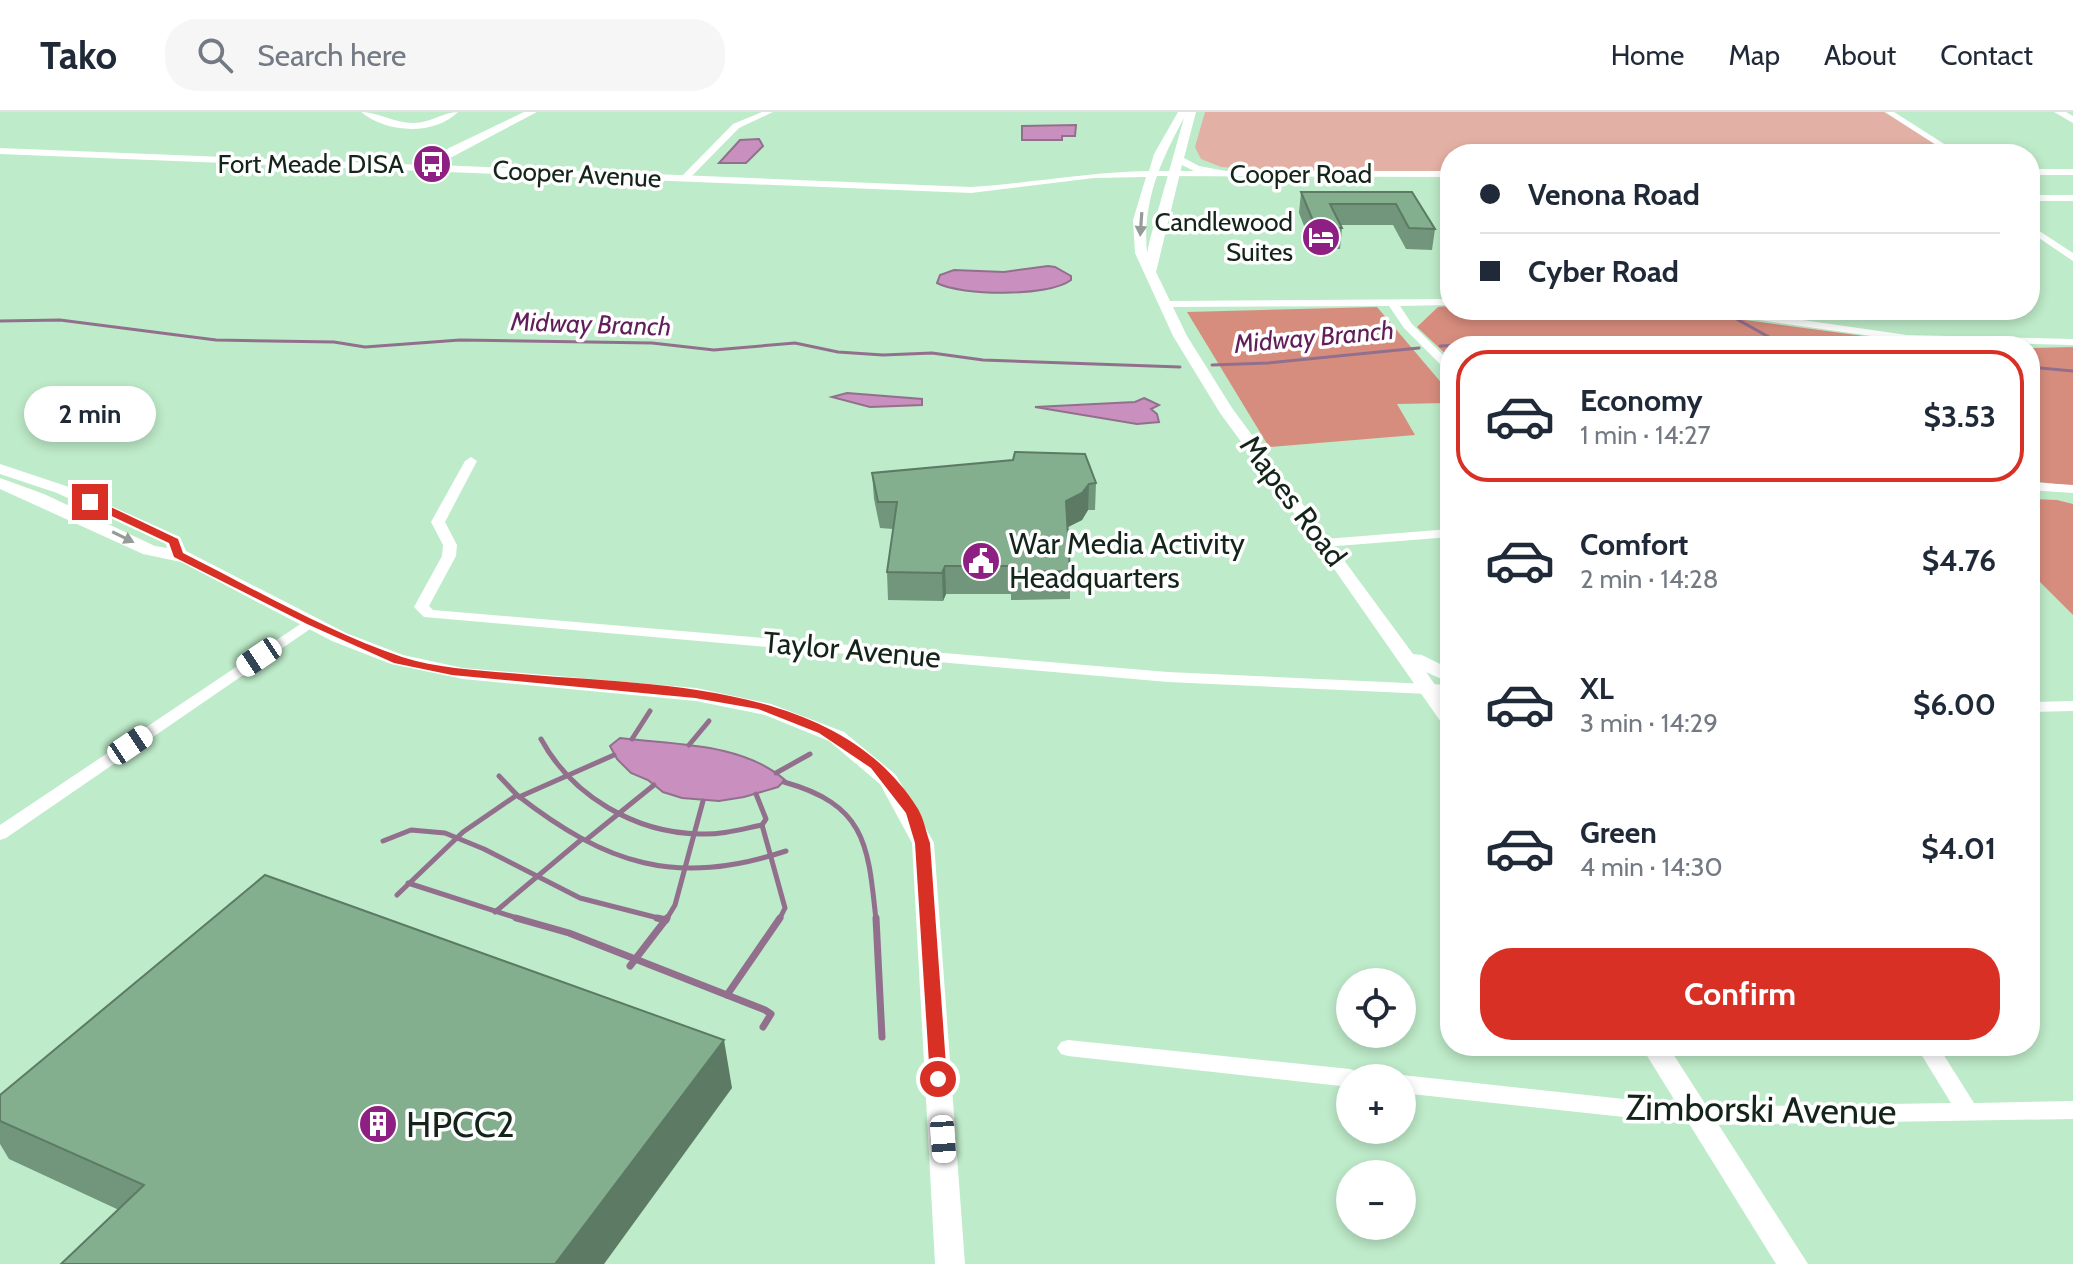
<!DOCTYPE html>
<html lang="en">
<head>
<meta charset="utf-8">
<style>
	:root { --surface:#fff; --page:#f6f6f7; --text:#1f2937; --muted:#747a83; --line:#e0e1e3; --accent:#d93025 }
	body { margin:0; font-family:Cabin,sans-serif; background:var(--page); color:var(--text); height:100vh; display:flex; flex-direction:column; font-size:30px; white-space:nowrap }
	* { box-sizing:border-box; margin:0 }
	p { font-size:26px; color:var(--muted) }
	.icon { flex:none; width:44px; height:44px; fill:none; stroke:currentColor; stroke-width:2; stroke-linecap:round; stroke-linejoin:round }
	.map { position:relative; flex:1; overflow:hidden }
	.side { position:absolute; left:1440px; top:224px; width:600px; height:720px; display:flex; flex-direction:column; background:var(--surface); border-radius:32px; box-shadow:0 4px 12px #0003 }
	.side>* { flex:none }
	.guide { position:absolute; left:1440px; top:32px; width:600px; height:176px; border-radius:32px; box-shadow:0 4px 12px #0003; display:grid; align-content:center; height:176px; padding:0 40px; background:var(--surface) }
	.fabs { position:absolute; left:1336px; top:856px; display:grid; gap:16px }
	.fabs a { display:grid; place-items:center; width:80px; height:80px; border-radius:50%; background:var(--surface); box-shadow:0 4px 12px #0003; font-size:40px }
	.end { position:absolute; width:36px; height:36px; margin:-18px; border:10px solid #d93025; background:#fff; box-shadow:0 0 0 4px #fff }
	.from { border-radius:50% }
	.bubble { position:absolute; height:56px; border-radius:28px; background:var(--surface); box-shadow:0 4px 12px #0003; font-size:26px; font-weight:700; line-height:56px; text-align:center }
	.car { position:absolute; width:24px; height:48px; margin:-24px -12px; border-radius:10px; box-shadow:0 0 6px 2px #0007; background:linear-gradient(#fff 24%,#345 0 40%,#fff 0 76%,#345 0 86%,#fff 0) }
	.guide b { display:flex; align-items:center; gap:28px; height:76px; font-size:30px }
	.guide b+b { border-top:2px solid var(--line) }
	.guide i { width:20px; height:20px; background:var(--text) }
	ul { padding:14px 0 0; list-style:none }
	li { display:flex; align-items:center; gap:24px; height:132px; margin:0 16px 12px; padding:0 24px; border:4px solid transparent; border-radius:32px }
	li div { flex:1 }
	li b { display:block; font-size:30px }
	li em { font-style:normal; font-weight:700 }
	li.on { border-color:var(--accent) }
	li>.icon { width:72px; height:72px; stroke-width:1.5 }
	.primary-button { display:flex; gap:16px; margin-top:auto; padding:16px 40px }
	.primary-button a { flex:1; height:92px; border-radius:32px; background:var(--accent); color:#fff; font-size:32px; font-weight:700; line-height:92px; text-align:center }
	header { display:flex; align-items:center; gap:48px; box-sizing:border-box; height:112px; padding:0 40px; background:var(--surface); border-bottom:2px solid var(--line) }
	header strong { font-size:38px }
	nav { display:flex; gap:44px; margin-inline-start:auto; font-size:28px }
	.search { width:560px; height:72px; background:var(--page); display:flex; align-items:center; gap:20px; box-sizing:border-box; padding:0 28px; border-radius:32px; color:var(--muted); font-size:30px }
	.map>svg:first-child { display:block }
</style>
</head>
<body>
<header>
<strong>Tako</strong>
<div class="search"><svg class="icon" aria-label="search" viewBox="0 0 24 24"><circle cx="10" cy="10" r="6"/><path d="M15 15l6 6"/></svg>Search here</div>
<nav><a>Home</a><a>Map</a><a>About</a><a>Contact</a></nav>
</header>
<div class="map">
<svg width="2073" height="1152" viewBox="0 0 2073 1152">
	<rect width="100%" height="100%" fill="#beebc9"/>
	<path fill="#e3b0a5" d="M1205 0H1884L1951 42H1450V59H1278L1221 55 1201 47 1195 35Z"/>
	<g fill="#d78d7d">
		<path d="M1450 194V198H1671L1938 234H1450V246L1417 215 1438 195Z"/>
		<path d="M1377 195 1450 281V291L1397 292 1415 323 1269 335 1187 200Z"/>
		<path d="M2073 235V374L2039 370 2030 363V236Z"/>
		<path d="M2030 387 2057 388 2073 392V503L2030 460Z"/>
	</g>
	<g fill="#c990bf" stroke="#92708d" stroke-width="2">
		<path d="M1076 13 1075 24H1062V28H1022V14Z"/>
		<path d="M759 27 763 34 746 51H719L740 28Z"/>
		<path d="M1048 154 1055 155 1071 164V168C1049 185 961 184 937 171L940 163 954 158 1004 160Z"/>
		<path d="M847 281 922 287V293L870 295 832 285Z"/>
		<path d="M1144 286 1159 293 1151 297 1157 302 1159 310 1137 312 1035 295 1135 290Z"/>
		<path d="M620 626C673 633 741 630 785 668L778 675 744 685 719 689 682 686 663 680 648 668 631 661 617 647 610 634Z"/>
	</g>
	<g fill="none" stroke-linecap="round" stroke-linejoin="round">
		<g stroke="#92708d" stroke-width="3">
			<path d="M1733 205 1785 234"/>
			<path d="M0 209 60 208 216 228 334 230 365 235 460 228 652 231 714 238 795 231 838 240 883 243 932 241 983 248 1180 255"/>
			<path d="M1440 234C1547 228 1654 220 1761 234"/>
			<path d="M1212 253 1268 251 1419 236"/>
			<path d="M2030 255 2073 259"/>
		</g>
		<g stroke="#92708d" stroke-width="5">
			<path d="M541 627C572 684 635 721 700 722 721 723 742 717 762 713L766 707 756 682"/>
			<path d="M632 627 650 599"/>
			<path d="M689 633 709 609"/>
			<path d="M776 661 810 642"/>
			<path d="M784 670C866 693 868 732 876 808"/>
			<path d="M517 683C607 753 676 775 786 739"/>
			<path d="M519 685 614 643"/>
			<path d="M762 713 785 796 779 808"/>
			<path d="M586 728 654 673"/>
			<path d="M383 729 411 718 445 721 484 737 580 786 666 808"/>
			<path d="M408 771 523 808"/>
			<path d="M397 783 463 720 517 683 499 664"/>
			<path d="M495 800 582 727"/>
			<path d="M666 808 675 793 703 689"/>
		</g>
		<g stroke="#92708d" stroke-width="7">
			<path d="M516 806 569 821 765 898 771 902 763 915"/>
			<path d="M657 806 666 808"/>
			<path d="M876 806 882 925"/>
			<path d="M630 854 667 806"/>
			<path d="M727 883 780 806"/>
		</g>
		<g fill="#fff" fill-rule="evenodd">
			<path d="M361 0C378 0 394 11 413 11 431 11 443 0 458 0 434 24 386 21 361 0Z"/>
			<path d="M762 0H773L739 16 687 69H681V65L733 12Z"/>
			<path d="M1885 0H1894L1960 42H1950Z"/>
			<rect x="2030" y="57" width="43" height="6"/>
			<path d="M1153 59H1450V65L1150 64 1149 62Z"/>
			<rect x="2030" y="83" width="43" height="6"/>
			<path d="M2030 113 2073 141V149L2030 120Z"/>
			<path d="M1450 187V193L1400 194 1412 212 1450 250V259L1446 258 1404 216 1389 194 1165 195 1160 192 1165 189Z"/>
			<path d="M1705 198H1733L1907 223 2073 227V233L1907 229 1710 201Z"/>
			<path d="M471 345 477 349 445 410 457 433 456 444 429 494 433 498 1168 560 1450 573V583L1168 570 424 505 414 495 442 444 443 433 431 410 465 349Z"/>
			<path d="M2030 370 2073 373V381L2030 378Z"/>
			<path d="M1450 417V425L1325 435 1318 431 1325 427Z"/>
			<path d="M311 505 316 507 319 510 316 513 6 726 0 728V713Z"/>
			<path d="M2073 589V599L2030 600V590Z"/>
			<path d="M1068 928 1350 957 1358 960 1361 966H1350V975L1068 944 1061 942 1057 936 1061 930Z"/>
			<path d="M1916 934H1938L1974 991 2073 989V1007L1698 1013 1402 981V966H1394L1402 963 1698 995 1951 991Z"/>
		</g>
		<g fill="#fff" fill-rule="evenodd">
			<path d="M524 0H537L437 53 971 75C1031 71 1089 60 1149 59L1154 42 1178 0H1196L1184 46 1199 54 1242 62 1237 65 1196 60 1182 53 1156 160 1187 224 1232 296 1413 542 1422 543 1450 557V571L1426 560 1450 594V615L1443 613 1323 441 1220 301 1173 224 1135 141 1133 108 1146 65 1094 66 971 81 0 42V36L424 53 449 36ZM1184 6 1150 127 1147 141C1142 91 1160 50 1184 6Z"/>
			<path d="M2054 0H2066L2073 4V11Z"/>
			<path d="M0 352 69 375 180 425 186 439 346 521 403 543 463 556 696 576 771 592 844 620 896 663 934 731 965 1152H935L912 731 880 672 829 629 765 603 696 589 463 567 391 552 332 529 181 450 143 442 0 377V366L44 382 155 434 167 436 166 432 57 381 0 362Z"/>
			<path d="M1641 934H1668L1808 1152H1776Z"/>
		</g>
	</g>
	<g fill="#71967b">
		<path d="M1301 80H1412L1435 117 1432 138 1406 137 1393 113H1341L1342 116 1340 137H1313L1299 101Z"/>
		<path d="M872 361 1096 371 1095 398H1088L1082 408 1068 415 1070 459V487L1011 488V482H946L943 489 888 488 887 460 893 417 880 416 874 387Z"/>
		<path d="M2030 499 2036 505 2030 517Z"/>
		<path d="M732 976 119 1098 9 1047 0 1032V983Z"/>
	</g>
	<g fill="#5c7a64">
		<path d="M1089 372 1088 398 1082 408 1066 416V389Z"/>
		<path d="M945 454 946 482 943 489 942 461Z"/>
		<path d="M724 928 732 976 604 1152H555Z"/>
	</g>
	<g fill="#83af8f" stroke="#5c7a64" stroke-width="2">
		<path d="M1301 80H1412L1435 117 1409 116 1396 92H1330L1342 116H1316Z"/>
		<path d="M1015 340 1085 342 1096 371 1089 372 1082 381 1066 389 1070 459 1011 460 1012 454H945L942 461 887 460 897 390H878L872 361 1013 348Z"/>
		<path d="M265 763 724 928 555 1152H61L144 1073 0 1009V983Z"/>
	</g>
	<defs><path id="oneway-solid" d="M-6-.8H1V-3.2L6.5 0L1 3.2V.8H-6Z" transform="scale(2)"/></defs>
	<g fill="#959c97">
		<use href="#oneway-solid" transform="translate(1141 112) rotate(94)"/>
		<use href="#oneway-solid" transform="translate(123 425) rotate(26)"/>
	</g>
	<path fill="#d93025" d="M86 387H94L178 427 183 441C253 476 327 520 402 545 436 556 474 558 509 561 645 574 837 566 918 697 924 707 926 720 930 731L947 967 945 972H932L930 967 915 731 906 701 871 656 819 621 758 597 695 586 452 563 394 551 307 512 174 445 169 431 86 392Z"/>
	<defs>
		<symbol id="bus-disc" viewBox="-11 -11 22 22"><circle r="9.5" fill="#8e2083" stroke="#fff"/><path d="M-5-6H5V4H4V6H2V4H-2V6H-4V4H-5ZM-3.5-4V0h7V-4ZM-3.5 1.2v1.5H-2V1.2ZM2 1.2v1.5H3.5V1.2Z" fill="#fff"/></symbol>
		<symbol id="hotel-disc" viewBox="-11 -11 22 22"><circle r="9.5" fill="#8e2083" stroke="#fff"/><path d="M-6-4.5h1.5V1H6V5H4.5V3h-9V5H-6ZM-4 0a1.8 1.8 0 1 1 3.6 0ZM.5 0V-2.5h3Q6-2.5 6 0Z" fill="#fff"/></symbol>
		<symbol id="civic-disc" viewBox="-11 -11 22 22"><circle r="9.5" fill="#8e2083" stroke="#fff"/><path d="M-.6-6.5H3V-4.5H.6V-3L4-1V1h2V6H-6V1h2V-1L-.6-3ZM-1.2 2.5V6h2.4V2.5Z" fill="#fff"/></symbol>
		<symbol id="building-disc" viewBox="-11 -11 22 22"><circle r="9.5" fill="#8e2083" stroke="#fff"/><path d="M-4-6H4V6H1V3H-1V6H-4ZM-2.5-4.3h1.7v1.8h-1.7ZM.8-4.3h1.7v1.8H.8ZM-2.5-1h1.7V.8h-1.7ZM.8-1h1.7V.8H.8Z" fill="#fff"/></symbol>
	</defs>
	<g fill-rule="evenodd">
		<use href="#bus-disc" x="410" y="30" width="44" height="44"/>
		<use href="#hotel-disc" x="1299" y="103" width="44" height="44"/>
		<use href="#civic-disc" x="959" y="427" width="44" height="44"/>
		<use href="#building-disc" x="356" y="990" width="44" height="44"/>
	</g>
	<g text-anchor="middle" stroke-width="7" stroke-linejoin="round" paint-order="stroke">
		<g font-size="26" fill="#132418" stroke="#fff" text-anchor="end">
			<text x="404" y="61">Fort Meade DISA</text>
			<text x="1293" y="119">Candlewood<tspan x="1293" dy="30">Suites</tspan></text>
		</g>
		<g font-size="26" fill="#132418" stroke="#fff">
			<text transform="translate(577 62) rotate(3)" y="9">Cooper Avenue</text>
			<text x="1301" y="71">Cooper Road</text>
		</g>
		<g font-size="26" font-style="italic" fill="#611e59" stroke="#fff">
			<text transform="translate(591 212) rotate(2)" y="9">Midway Branch</text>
			<text transform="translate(1314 225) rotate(-5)" y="9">Midway Branch</text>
		</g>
		<g font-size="30" fill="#132418" stroke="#fff">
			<text transform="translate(1293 389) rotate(53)" y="10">Mapes Road</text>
			<text transform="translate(852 538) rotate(5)" y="10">Taylor Avenue</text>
		</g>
		<g font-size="30" fill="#132418" stroke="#fff" text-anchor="start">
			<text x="1009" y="442">War Media Activity<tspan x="1009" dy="34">Headquarters</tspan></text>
		</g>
		<g font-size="36" fill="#132418" stroke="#fff">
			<text transform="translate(1761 997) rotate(1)" y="13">Zimborski Avenue</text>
		</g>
		<g font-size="36" fill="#132418" stroke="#fff" text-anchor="start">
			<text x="406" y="1025">HPCC2</text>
		</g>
	</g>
</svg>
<div class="fabs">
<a><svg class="icon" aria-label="locate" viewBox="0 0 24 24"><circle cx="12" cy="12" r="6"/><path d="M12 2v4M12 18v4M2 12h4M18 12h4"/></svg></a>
<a>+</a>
<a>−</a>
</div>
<i class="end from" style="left:938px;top:967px"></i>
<i class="end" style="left:90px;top:390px"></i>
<div class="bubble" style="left:24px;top:274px;width:132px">2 min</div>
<i class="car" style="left:259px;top:545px;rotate:236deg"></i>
<i class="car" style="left:130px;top:633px;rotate:56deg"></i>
<i class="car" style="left:943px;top:1027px;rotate:176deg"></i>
<div class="guide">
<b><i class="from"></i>Venona Road</b>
<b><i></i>Cyber Road</b>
</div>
<section class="side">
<ul>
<li class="on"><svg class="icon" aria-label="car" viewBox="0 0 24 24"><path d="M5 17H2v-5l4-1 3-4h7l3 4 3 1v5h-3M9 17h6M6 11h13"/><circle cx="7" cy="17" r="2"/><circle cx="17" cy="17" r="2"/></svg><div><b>Economy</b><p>1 min · 14:27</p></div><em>$3.53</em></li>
<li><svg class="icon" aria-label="car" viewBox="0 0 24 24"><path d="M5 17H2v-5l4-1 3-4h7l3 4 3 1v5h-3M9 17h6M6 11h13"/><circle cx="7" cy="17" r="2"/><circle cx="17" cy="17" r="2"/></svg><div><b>Comfort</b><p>2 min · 14:28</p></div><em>$4.76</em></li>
<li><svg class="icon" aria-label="car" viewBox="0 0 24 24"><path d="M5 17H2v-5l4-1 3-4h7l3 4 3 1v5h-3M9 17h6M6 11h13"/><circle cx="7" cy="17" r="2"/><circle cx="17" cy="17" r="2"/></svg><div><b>XL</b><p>3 min · 14:29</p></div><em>$6.00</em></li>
<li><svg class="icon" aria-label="car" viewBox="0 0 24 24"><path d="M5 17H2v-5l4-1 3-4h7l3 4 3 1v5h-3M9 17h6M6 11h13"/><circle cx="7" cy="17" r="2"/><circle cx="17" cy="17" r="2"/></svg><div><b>Green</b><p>4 min · 14:30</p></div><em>$4.01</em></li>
</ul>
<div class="primary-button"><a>Confirm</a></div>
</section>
</div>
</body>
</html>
